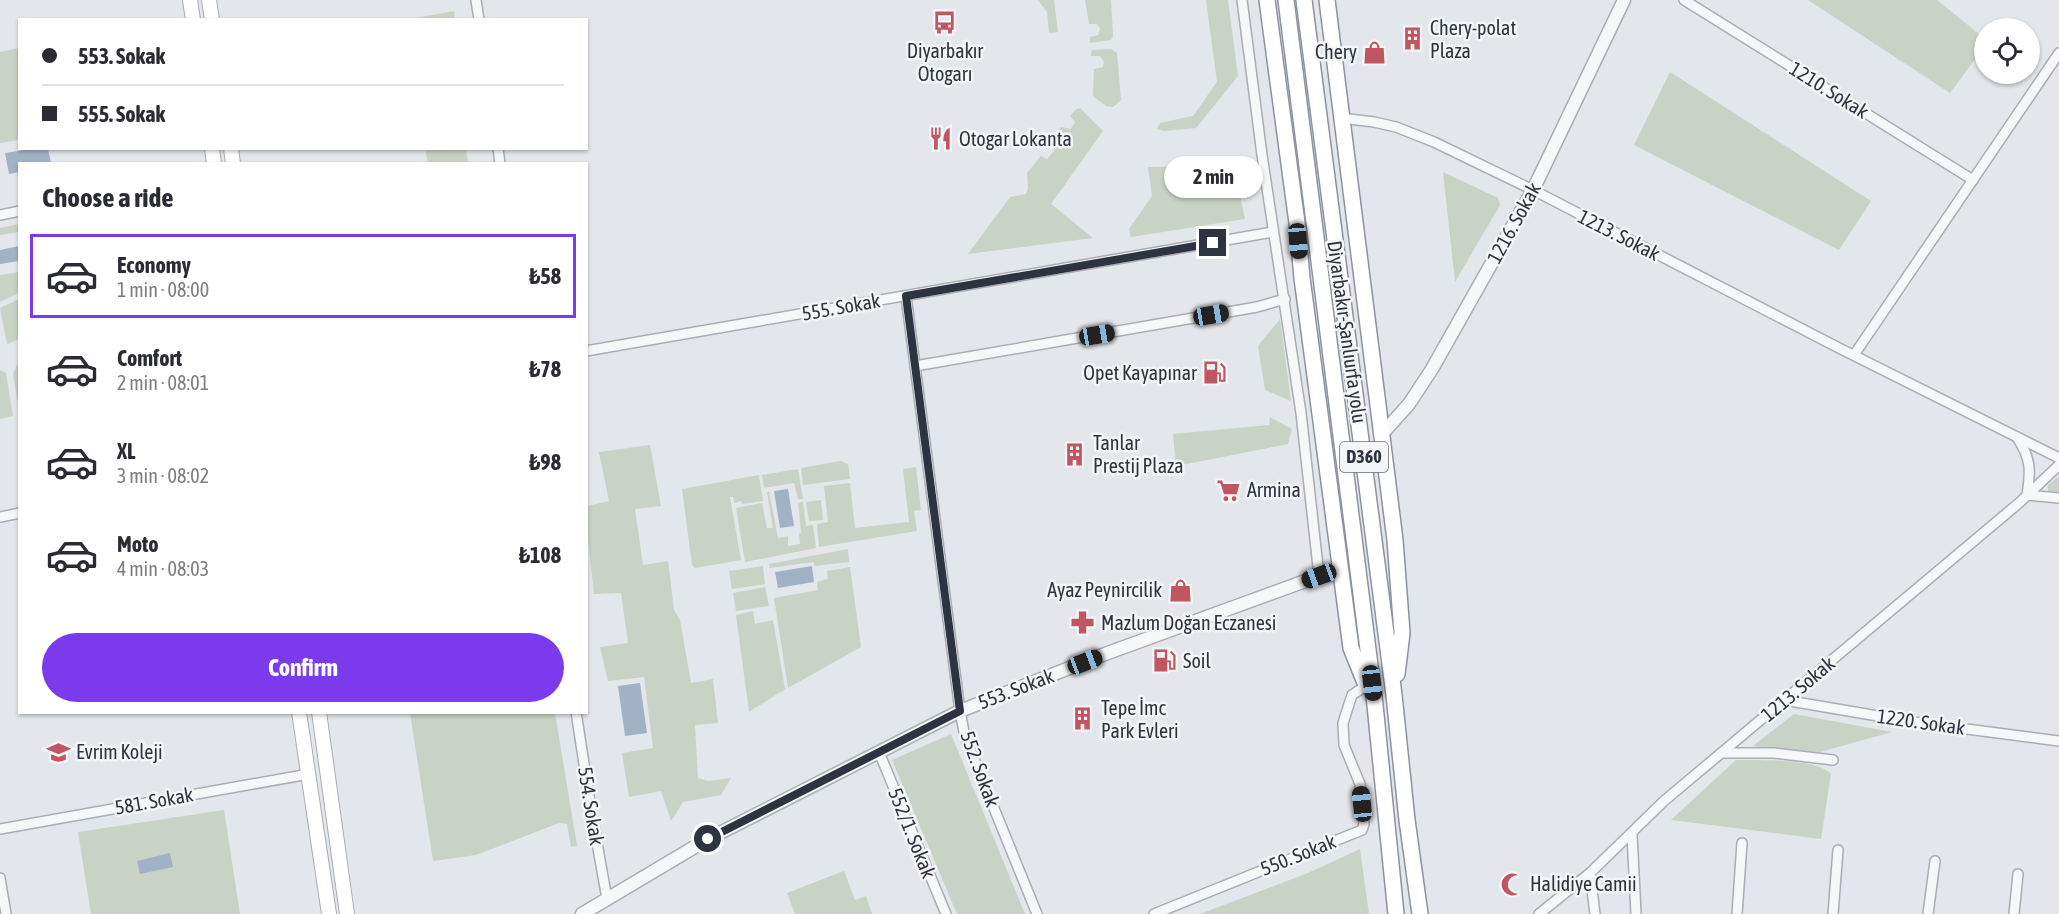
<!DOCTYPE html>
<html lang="en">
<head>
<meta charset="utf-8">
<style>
	:root { --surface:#fff; --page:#f2f2f3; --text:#2b2b33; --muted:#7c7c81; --line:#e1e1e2; --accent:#7c3aed }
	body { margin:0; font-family:"Asap Condensed",sans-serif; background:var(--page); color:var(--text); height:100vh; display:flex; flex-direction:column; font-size:22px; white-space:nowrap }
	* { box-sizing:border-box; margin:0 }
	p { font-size:20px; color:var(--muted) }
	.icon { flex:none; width:33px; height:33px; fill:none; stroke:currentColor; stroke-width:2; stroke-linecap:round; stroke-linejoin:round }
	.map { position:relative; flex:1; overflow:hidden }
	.sheet { position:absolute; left:18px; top:162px; width:570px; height:552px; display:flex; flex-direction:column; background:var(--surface); border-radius:0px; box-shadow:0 2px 4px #0004 }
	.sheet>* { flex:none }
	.top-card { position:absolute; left:18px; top:18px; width:570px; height:132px; border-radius:0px; box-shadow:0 2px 4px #0004; display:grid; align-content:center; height:132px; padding:0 24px; background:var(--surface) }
	.tools { position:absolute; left:1974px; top:18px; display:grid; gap:12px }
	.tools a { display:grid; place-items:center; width:66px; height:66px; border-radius:50%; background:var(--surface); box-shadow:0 2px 4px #0004; font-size:30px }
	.end { position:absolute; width:27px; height:27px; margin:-14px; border:8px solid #2d3341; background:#fff; box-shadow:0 0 0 3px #fff }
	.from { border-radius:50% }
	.bubble { position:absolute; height:42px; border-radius:21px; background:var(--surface); box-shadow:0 2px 4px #0004; font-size:20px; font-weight:700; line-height:42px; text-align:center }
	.car { position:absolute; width:18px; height:36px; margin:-18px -9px; border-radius:8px; box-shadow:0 0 4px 2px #0007; background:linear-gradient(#222 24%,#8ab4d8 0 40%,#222 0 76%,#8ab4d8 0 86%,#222 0) }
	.top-card b { display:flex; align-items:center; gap:21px; height:57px; font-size:22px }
	.top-card b+b { border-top:2px solid var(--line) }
	.top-card i { width:15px; height:15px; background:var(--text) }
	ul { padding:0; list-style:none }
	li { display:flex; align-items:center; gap:18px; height:84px; margin:0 12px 9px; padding:0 12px; border:3px solid transparent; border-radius:0px }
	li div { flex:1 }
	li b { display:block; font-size:22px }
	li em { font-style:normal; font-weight:700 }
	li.on { border-color:var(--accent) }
	li>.icon { width:54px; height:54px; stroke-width:1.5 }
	h2 { padding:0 24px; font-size:27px; line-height:72px }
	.cta { display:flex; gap:12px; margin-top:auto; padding:12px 24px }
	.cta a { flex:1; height:69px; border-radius:36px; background:var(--accent); color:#fff; font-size:24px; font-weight:700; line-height:69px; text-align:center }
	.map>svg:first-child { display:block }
</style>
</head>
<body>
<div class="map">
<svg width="2059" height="914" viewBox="0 0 2059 914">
	<rect width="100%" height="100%" fill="#e3e6ea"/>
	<g fill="#c8d3c5">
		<path d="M1038 0H1054L1058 32 1049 33 1047 12Z"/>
		<path d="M1085 0H1111L1113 36 1111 40 1090 43V37L1098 35 1100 29 1097 24H1089Z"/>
		<path d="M1206 0H1228L1238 76 1196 128 1164 131 1157 129 1160 123 1193 116 1217 82Z"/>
		<path d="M1808 0H1937L1984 38V47L1950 93Z"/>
		<path d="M454 11 455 19H410Z"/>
		<path d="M19 48V140L0 143V52Z"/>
		<path d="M1111 49 1117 53 1121 100 1113 107 1106 106 1093 96 1094 69 1103 67 1104 62 1100 56H1091L1092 50Z"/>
		<path d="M1670 72 1871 201 1839 250 1634 145Z"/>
		<path d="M1080 108 1103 131 1051 204 1093 238 968 254 1010 197 1026 194 1028 188 1027 173 1041 156 1047 159 1055 150 1048 143 1061 127 1071 129 1075 122 1070 116 1076 109Z"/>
		<path d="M425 149H466L468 163H428Z"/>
		<path d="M1234 166 1245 219 1131 237 1129 229 1152 196 1148 167Z"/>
		<path d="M1443 172 1498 198 1500 205 1455 282Z"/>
		<path d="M19 224V232L0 235V228Z"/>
		<path d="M19 272V293L0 302V275Z"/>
		<path d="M19 299V339L7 344 0 308Z"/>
		<path d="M1280 319 1291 401 1265 390 1258 346Z"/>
		<path d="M19 361V410L13 374Z"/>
		<path d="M0 370 6 373 13 416 0 419Z"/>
		<path d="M1270 417 1292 429 1288 444 1176 466 1173 434 1269 425Z"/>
		<path d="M650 445 661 506 635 509 643 565 668 561 674 610 680 620 691 683 713 679 718 723 695 725 698 778 708 781 731 778 721 795 683 802 671 821 661 791 629 797 622 753 653 748 644 677 608 681 600 647 628 643 621 593 594 594 587 529V506L609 501 599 452Z"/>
		<path d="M840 461 848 464 850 479 803 485 801 468Z"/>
		<path d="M916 467 921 510 914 511 917 531 819 547 817 524 828 522 824 486 850 483 855 528 909 522 903 469Z"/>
		<path d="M798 469 803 499H798L794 483 764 488 762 475Z"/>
		<path d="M759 475 763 501 742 504 741 501 734 503 733 497H730L741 560 695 568 692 565 682 489Z"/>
		<path d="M2059 476V493L2048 491V485Z"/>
		<path d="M767 492H769L778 538 788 536V546L800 544 799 533H801L798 503 803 502 806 526 813 525 816 548 745 562 736 508 762 503 767 528H773Z"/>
		<path d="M821 500 823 520 809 521 806 502Z"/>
		<path d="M848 549 849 562 814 566V562L770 568 769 564Z"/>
		<path d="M763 566 765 584 732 589 729 571Z"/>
		<path d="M850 567 861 647 788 688 774 598 818 590 817 582 828 579 827 571Z"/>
		<path d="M765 587 769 606 736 611 733 593Z"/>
		<path d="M753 611 755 624 773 620 785 689 749 712 736 615Z"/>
		<path d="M410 713H555L577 846 571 847 567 824 559 823 476 855 433 861Z"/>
		<path d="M1794 714 1892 732 1813 754 1753 746Z"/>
		<path d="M951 734 1025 914H957L892 760Z"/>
		<path d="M1736 760C1758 760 1817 758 1831 774L1821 839 1671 820Z"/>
		<path d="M224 810 240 914H91L78 832Z"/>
		<path d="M1360 849 1369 914H1200L1308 873Z"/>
		<path d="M844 871 855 900 866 896 872 914H795L787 893Z"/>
	</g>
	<g fill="#a2b2c6">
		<path d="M37 148 48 149 51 163 20 164 19 172 9 174 5 153Z"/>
		<path d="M19 246V261L0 264V250Z"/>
		<path d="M788 489 794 526 780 528 774 491Z"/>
		<path d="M812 566 814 582 778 588 775 572Z"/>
		<path d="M640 683 647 733 625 736 618 686Z"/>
		<path d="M170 853 173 867 140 874 137 861Z"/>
	</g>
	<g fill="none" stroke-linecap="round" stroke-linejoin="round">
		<defs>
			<g id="minor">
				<path d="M476 0 479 20"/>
				<path d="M1242 0 1262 155 1301 413 1319 576"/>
				<path d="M1684 0 1973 180"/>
				<path d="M1341 118 1374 122 1396 127 1434 142 1533 190 1837 347 2059 458"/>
				<path d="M498 148 500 164"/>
				<path d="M0 215 20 211"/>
				<path d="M906 296 960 711 965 737 1037 914"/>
				<path d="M586 351 1273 232"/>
				<path d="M1854 355 2059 53"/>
				<path d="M915 366 1257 307 1285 299"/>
				<path d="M2017 437C2031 459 2031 470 2027 495L2059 498"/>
				<path d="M0 517 20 513"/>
				<path d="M1784 700 1913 722 2059 741"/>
				<path d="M576 712 592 815 607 899"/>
				<path d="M879 752 946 914"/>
				<path d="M1724 753H1774L1833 760"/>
				<path d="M0 829 309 774"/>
				<path d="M1632 834 1636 914"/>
				<path d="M1590 873 1595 914"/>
				<path d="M0 878 6 914"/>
				<path d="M1154 914 1362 830 1364 824 1360 784 1344 745 1343 723 1352 695 1367 685"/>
				<path d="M1539 914 1590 873 1664 801 2019 503 2059 465"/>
				<path d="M1737 914 1742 843"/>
				<path d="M1833 914 1838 850"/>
				<path d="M1928 914 1935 861"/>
				<path d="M2014 914 2018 874"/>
			</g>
			<g id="tertiary">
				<path d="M1382 434 1409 404 1432 369 1533 190 1624 0"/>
				<path d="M582 914 708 839 960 711 1105 654 1319 576 1341 573"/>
			</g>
			<g id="secondary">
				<path d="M190 0 193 20"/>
				<path d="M209 0 212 20"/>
				<path d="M212 148 214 164"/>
				<path d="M231 148 233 164"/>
				<path d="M299 712 329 914"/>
				<path d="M319 712 347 914"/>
			</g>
			<g id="trunk">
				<path d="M1267 0 1297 223 1302 278 1351 648 1366 685"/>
				<path d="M1286 0 1375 705 1396 914"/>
				<path d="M1304 0 1394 695 1407 820 1420 914"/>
				<path d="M1327 0 1395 540 1402 633 1397 674"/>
			</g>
		</defs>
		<use href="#minor" stroke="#a9adb4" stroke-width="12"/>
		<use href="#tertiary" stroke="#a9adb4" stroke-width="15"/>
		<use href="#secondary" stroke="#a9adb4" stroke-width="16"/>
		<use href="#trunk" stroke="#8c939f" stroke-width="18"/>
		<use href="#minor" stroke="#f6f7f9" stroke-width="9"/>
		<use href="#tertiary" stroke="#f6f7f9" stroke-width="12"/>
		<use href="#secondary" stroke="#fff" stroke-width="14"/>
		<use href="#trunk" stroke="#fff" stroke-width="15"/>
	</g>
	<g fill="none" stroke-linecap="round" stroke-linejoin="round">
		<path stroke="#2d3341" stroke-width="8" d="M708 839 960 711 906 296 1213 243"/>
	</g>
	<defs>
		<symbol id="bus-bare" viewBox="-9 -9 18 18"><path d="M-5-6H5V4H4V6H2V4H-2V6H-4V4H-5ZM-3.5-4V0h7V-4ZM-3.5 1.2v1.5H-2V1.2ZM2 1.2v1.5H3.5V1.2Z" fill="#c25562" stroke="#f3f5f7" stroke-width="2.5" paint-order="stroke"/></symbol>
		<symbol id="building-bare" viewBox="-9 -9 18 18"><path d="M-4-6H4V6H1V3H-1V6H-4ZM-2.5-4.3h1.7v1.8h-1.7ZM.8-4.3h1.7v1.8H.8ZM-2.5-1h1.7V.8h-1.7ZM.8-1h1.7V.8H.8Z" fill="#c25562" stroke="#f3f5f7" stroke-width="2.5" paint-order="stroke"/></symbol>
		<symbol id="shop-bare" viewBox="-9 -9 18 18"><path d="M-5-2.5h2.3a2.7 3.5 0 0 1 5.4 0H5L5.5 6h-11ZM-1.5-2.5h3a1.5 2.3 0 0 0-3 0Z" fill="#c25562" stroke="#f3f5f7" stroke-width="2.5" paint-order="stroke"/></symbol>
		<symbol id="restaurant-bare" viewBox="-9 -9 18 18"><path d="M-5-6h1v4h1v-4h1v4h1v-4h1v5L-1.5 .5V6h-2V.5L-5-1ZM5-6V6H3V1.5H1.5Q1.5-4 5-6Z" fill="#c25562" stroke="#f3f5f7" stroke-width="2.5" paint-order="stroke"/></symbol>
		<symbol id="fuel-bare" viewBox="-9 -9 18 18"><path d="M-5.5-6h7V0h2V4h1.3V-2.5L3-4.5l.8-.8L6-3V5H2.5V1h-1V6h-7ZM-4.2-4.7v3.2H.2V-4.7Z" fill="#c25562" stroke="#f3f5f7" stroke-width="2.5" paint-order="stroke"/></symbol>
		<symbol id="supermarket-bare" viewBox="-9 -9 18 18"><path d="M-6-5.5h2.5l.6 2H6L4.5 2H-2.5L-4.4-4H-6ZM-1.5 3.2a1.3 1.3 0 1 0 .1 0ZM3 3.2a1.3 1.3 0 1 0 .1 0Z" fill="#c25562" stroke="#f3f5f7" stroke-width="2.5" paint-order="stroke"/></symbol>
		<symbol id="pharmacy-bare" viewBox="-9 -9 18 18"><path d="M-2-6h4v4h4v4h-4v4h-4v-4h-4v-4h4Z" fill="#c25562" stroke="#f3f5f7" stroke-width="2.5" paint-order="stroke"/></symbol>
		<symbol id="school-bare" viewBox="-9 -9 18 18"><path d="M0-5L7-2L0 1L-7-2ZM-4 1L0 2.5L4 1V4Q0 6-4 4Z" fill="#c25562" stroke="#f3f5f7" stroke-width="2.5" paint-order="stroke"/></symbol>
		<symbol id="mosque-bare" viewBox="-9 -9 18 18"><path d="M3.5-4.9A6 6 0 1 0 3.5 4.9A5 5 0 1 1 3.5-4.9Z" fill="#c25562" stroke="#f3f5f7" stroke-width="2.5" paint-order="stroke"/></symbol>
	</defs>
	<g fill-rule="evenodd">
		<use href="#bus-bare" x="928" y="6" width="33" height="33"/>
		<use href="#building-bare" x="1396" y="22" width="33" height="33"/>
		<use href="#shop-bare" x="1358" y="36" width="33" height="33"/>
		<use href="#restaurant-bare" x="924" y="122" width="33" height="33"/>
		<use href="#fuel-bare" x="1198" y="356" width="33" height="33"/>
		<use href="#building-bare" x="1058" y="438" width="33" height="33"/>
		<use href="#supermarket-bare" x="1212" y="474" width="33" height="33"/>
		<use href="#shop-bare" x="1164" y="574" width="33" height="33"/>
		<use href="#pharmacy-bare" x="1066" y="606" width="33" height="33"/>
		<use href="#fuel-bare" x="1148" y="644" width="33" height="33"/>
		<use href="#building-bare" x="1066" y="702" width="33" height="33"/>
		<use href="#school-bare" x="42" y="736" width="33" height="33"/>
		<use href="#mosque-bare" x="1496" y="868" width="33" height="33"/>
	</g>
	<g text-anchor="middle" stroke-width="5" stroke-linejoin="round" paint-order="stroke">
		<rect fill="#f3f5f7" stroke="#686d78" stroke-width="1.5" x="1340" y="442" width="48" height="30" rx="4.5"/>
		<g font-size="18" font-weight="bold" fill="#2d3341">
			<text x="1364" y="463">D360</text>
		</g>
		<g font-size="20" fill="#2d3341" stroke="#f3f5f7" text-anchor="start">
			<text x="1430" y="35">Chery-polat<tspan x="1430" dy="23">Plaza</tspan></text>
			<text x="945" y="58" text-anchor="middle">Diyarbakır<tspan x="945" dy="23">Otogarı</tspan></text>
			<text x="1357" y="59" text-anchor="end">Chery</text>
			<text x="959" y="146">Otogar Lokanta</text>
			<text x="1197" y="380" text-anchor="end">Opet Kayapınar</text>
			<text x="1093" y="450">Tanlar<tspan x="1093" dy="23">Prestij Plaza</tspan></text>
			<text x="1247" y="497">Armina</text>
			<text x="1162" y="597" text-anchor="end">Ayaz Peynircilik</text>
			<text x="1101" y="630">Mazlum Doğan Eczanesi</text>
			<text x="1183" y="668">Soil</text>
			<text x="1101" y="715">Tepe İmc<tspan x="1101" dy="23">Park Evleri</tspan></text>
			<text x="76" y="759">Evrim Koleji</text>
			<text x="1530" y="891">Halidiye Camii</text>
		</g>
		<g font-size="20" fill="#2d3341" stroke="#f3f5f7">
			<text transform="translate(1829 90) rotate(32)" y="7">1210. Sokak</text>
			<text transform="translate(1514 223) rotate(-61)" y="7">1216. Sokak</text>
			<text transform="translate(1619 235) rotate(27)" y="7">1213. Sokak</text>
			<text transform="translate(841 307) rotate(-10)" y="7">555. Sokak</text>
			<text transform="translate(1347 332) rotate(82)" y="7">Diyarbakır-Şanlıurfa yolu</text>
			<text transform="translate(1016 689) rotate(-21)" y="7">553. Sokak</text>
			<text transform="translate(1798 689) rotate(-40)" y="7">1213. Sokak</text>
			<text transform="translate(1921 722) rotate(8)" y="7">1220. Sokak</text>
			<text transform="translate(980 769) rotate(70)" y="7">552. Sokak</text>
			<text transform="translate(154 801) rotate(-10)" y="7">581. Sokak</text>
			<text transform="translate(591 806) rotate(81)" y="7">554. Sokak</text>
			<text transform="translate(912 833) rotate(68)" y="7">552/1. Sokak</text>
			<text transform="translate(1298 855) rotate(-22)" y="7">550. Sokak</text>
		</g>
	</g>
</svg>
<div class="tools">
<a><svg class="icon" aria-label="locate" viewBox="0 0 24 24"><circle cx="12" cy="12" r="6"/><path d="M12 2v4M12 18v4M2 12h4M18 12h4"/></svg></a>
</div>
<i class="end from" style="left:708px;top:839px"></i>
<i class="end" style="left:1213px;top:243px"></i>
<div class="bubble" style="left:1164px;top:156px;width:99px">2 min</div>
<i class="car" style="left:1298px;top:241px;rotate:175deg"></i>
<i class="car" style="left:1211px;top:315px;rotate:80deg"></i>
<i class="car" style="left:1097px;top:335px;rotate:80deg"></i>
<i class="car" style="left:1319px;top:576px;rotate:250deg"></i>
<i class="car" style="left:1085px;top:662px;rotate:69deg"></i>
<i class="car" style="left:1372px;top:683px;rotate:173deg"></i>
<i class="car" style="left:1362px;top:804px;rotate:354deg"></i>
<div class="top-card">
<b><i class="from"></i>553. Sokak</b>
<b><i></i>555. Sokak</b>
</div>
<section class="sheet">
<h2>Choose a ride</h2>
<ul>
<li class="on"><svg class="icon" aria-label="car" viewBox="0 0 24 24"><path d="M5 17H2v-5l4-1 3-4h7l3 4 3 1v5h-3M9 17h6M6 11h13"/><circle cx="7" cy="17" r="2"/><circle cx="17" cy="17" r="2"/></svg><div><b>Economy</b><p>1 min · 08:00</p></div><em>₺58</em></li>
<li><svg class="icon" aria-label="car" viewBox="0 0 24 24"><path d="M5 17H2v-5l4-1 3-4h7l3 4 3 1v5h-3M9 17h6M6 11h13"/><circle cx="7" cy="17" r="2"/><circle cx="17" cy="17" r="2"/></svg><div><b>Comfort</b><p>2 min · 08:01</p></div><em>₺78</em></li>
<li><svg class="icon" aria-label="car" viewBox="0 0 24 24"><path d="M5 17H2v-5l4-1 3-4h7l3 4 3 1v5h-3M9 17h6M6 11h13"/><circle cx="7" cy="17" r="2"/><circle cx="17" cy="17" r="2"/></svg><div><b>XL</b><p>3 min · 08:02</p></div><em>₺98</em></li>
<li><svg class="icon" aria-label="car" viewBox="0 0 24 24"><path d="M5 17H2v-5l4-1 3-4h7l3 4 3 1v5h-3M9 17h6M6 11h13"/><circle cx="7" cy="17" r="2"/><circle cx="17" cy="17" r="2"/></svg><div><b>Moto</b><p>4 min · 08:03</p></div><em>₺108</em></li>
</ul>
<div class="cta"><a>Confirm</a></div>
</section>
</div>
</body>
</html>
